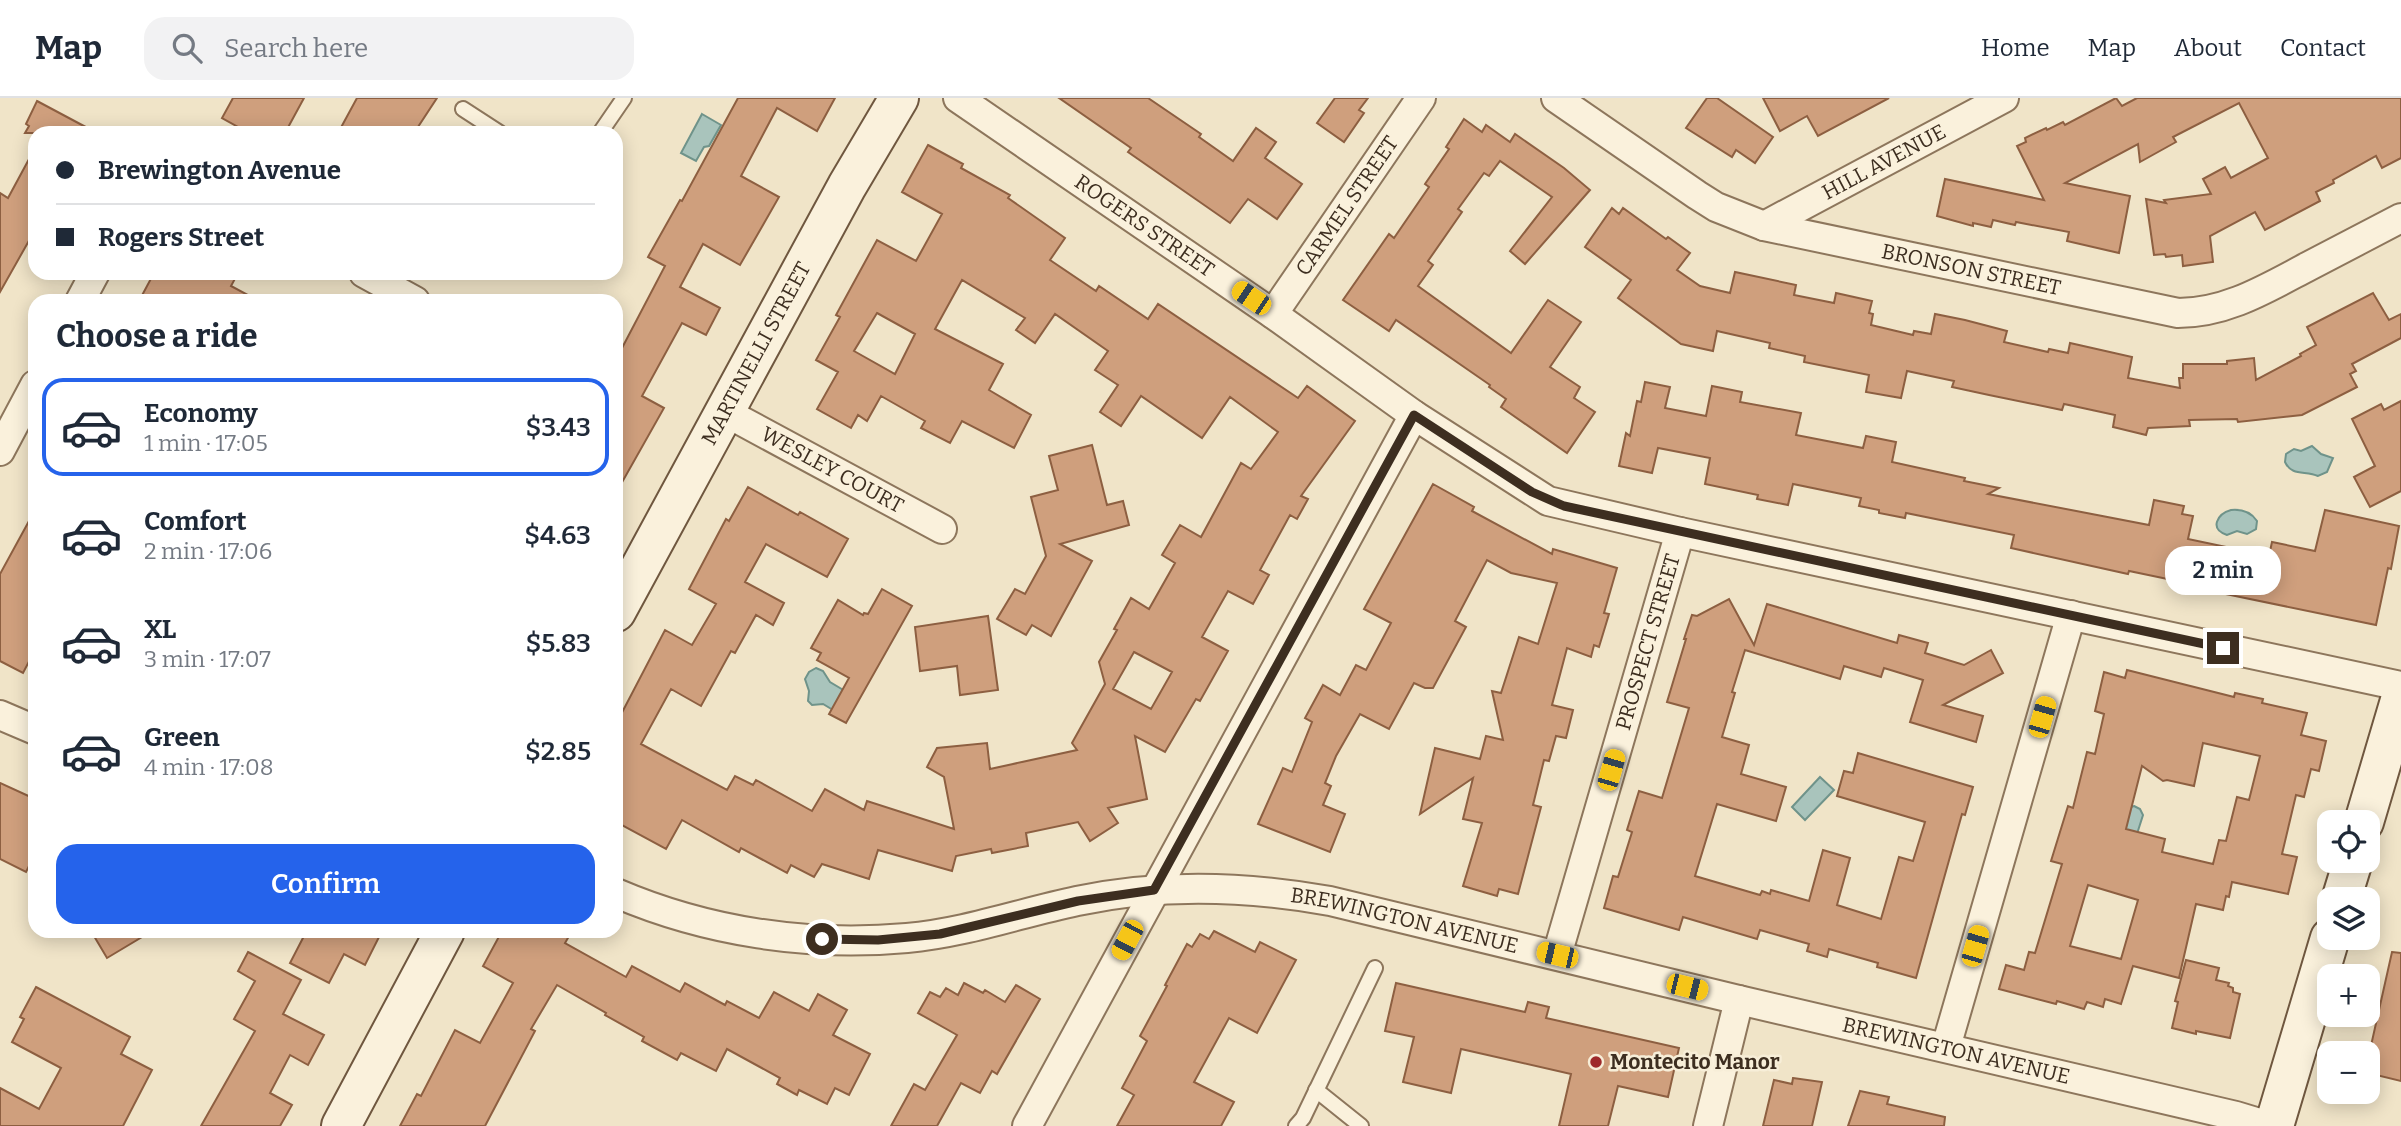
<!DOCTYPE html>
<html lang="en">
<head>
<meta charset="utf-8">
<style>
	:root { --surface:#fff; --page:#f2f2f3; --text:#1f2937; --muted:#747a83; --line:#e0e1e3; --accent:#2563eb }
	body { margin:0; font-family:Bitter,serif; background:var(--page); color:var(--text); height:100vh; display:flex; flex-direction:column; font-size:26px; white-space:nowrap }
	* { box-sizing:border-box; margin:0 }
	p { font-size:23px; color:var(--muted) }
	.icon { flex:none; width:38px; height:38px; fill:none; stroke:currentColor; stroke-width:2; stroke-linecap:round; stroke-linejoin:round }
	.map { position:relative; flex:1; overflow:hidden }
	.side { position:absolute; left:28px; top:196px; width:595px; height:644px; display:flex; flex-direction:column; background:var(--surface); border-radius:21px; box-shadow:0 4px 18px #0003 }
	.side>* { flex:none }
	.top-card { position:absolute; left:28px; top:28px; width:595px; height:154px; border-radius:21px; box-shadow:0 4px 18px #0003; display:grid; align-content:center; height:154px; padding:0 28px; background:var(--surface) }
	.controls { position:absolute; left:2317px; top:712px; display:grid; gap:14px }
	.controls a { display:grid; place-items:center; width:63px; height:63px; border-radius:14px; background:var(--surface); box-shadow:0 4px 18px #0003; font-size:35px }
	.end { position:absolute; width:32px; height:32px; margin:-16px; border:9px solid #3d2e20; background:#fff; box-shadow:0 0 0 4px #fff }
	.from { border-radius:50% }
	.bubble { position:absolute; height:49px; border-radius:21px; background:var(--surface); box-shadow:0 4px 18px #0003; font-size:23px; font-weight:600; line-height:49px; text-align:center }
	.car { position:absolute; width:21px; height:42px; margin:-21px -10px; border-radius:9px; box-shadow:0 0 5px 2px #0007; background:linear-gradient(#f5c518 24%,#345 0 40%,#f5c518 0 76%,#345 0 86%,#f5c518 0) }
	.top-card b { display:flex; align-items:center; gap:24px; height:66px; font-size:26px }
	.top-card b+b { border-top:2px solid var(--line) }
	.top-card i { width:18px; height:18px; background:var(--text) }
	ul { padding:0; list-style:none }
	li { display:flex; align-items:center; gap:21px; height:98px; margin:0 14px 10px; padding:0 14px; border:4px solid transparent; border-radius:21px }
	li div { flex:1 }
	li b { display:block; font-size:26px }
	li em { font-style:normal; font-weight:600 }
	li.current { border-color:var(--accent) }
	li>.icon { width:63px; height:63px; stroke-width:1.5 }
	h2 { padding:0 28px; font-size:32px; line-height:84px }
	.primary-button { display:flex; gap:14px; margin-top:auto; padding:14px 28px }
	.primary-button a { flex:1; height:80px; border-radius:21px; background:var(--accent); color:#fff; font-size:28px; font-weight:600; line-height:80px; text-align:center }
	header { display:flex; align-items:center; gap:42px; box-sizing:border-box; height:98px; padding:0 35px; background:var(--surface); border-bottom:2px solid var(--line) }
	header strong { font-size:33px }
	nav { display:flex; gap:38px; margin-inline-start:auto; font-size:24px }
	.search { width:490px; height:63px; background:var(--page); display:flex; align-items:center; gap:18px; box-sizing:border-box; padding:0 24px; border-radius:21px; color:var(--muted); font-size:26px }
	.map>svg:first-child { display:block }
</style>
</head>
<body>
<header>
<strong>Map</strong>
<div class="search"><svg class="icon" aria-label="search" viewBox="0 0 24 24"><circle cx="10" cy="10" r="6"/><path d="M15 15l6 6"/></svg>Search here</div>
<nav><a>Home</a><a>Map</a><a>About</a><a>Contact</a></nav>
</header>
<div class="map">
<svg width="2401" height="1028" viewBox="0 0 2401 1028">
	<rect width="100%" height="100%" fill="#f0e4c8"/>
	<g fill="#a9c4bc" stroke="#6f938a" stroke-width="2">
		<path d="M702 16 721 27 709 48 704 49 696 63 681 55Z"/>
		<path d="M2312 348 2321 356 2333 360 2327 374 2318 378C2306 372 2292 379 2285 364L2286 356 2294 351 2301 353Z"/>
		<path d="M2231 412C2242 411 2251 414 2257 423L2256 431 2247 436 2237 433 2227 437C2209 431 2217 416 2231 412Z"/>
		<path d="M816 570 823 573 830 584 845 593 833 612 823 606 812 607 808 603 809 593 805 581 809 574Z"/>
		<path d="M1820 679 1834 692 1805 722 1792 709Z"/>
		<path d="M2134 708 2140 711 2143 717 2136 739 2120 728 2128 710Z"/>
	</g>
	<g fill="#cf9f7d" stroke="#8d5f41" stroke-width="2" fill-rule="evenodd">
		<path d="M233 0H304L285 35H249L222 20Z"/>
		<path d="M357 0H437L414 35H338Z"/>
		<path d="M738 0H835L817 33 777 10 741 78 779 99 740 167 703 146 680 189 720 210 706 237 682 225 642 298 664 310 616 395V246L622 250 665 168 648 159 680 102 682 103Z"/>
		<path d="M1059 0H1148L1201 36 1199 39 1233 63 1256 30 1276 44 1265 60 1302 86 1277 121 1248 101 1230 125 1128 54 1131 50Z"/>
		<path d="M1335 0H1368L1359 12 1364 15 1344 44 1317 25Z"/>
		<path d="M1707 0H1717L1773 39 1755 65 1736 52 1732 59 1686 30Z"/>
		<path d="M1763 0H1889L1818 38 1807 18 1780 33Z"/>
		<path d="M2116 0 2122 8 2137 0H2401V60L2382 70 2376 58 2333 82 2334 85 2316 94 2320 103 2265 132 2255 114 2210 138 2213 164 2183 168 2182 157 2166 159 2165 156 2154 157 2146 101 2166 105 2164 102 2211 96 2203 81 2225 69 2231 80 2268 60 2239 5 2173 39 2176 44 2140 64 2138 46 2065 85 2130 98 2119 155 2067 143 2069 134 2016 124 2015 127 1993 122 1991 129 1973 125V128L1937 118 1945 81 2044 102 2017 48 2026 44 2025 40 2046 30 2047 32 2063 24 2065 27Z"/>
		<path d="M37 3 97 35H25L29 28 26 26Z"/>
		<path d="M1464 21 1482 34 1486 27 1510 44 1515 36 1564 70 1590 92 1525 166 1510 153 1552 99 1500 63 1489 78 1484 75 1458 111 1462 114 1428 163 1433 167 1418 188 1511 255 1548 202 1581 224 1550 269 1580 289 1574 300 1595 314 1567 355 1501 309 1506 301 1489 289 1490 287 1396 222 1389 233 1343 202 1389 136 1394 140 1429 89 1425 86 1449 51 1446 49Z"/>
		<path d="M928 47 963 66 961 70 1010 97 1008 100 1065 140 1050 162 1096 193 1099 188 1148 221 1158 206 1298 300 1307 288 1355 323 1301 398 1308 401 1297 421 1290 417 1260 472 1269 477 1253 506 1228 493 1202 539 1228 553 1200 603 1196 601 1165 654 1135 638 1147 701 1108 710 1118 725 1090 743 1078 724 1026 735 1028 748 992 755 991 751 956 758 952 773 878 752 869 781 822 766 814 779 791 767 787 775 741 750 739 754 682 722 666 751 616 724V626L665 532 692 547 716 506 689 491 726 421 729 423 748 389 798 417 800 414 848 441 827 479 766 446 745 484 784 505 773 527 756 517 735 555 731 553 701 608 671 591 641 646 727 692 735 678 753 687 756 682 812 713 825 691 864 712 867 703 954 731 944 679 927 669 937 650 987 645 990 671 1077 652 1072 645 1105 586 1099 564 1117 532 1114 531 1131 500 1149 511 1175 465 1162 457 1180 427 1201 439 1241 365 1251 371 1278 334 1230 299 1202 340 1141 298 1121 328 1100 314 1118 287 1095 272 1108 253 1055 216 1035 245 1016 232 1025 220 962 182 935 231 1003 266 989 292 1031 317 1014 350 962 323 950 345 921 330 925 323 881 298 867 323 858 317 851 330 817 311 838 274 816 262 840 219 836 217 877 142 916 163 942 116 902 94ZM877 215 915 236 895 276 854 253ZM1134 554 1172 574 1151 611 1113 591Z"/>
		<path d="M35 50V132L0 194V95L8 100Z"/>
		<path d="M1612 110 1619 116 1623 110 1666 141 1668 139 1690 155 1677 172 1700 188 1730 195 1735 174 1796 187 1794 197 1834 205 1836 195 1872 203 1869 215 1873 216 1871 227 1913 237 1914 233 1931 236 1935 216 1965 222 2007 233 2004 244 2048 254 2049 251 2068 255 2070 245 2132 259 2128 280 2180 290 2179 280H2183V266H2227V263L2254 260 2256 282 2301 258 2300 256 2316 247 2307 229 2373 195 2389 222 2401 216V240L2352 266 2356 273 2350 276 2357 289 2302 317 2238 324 2237 321 2189 322 2190 328 2148 330 2146 337 2113 329 2115 317 2064 306 2062 312 1989 297 1952 289 1954 283 1907 273 1901 300 1866 294 1869 277 1804 264 1805 258 1769 250 1770 245 1717 233 1713 253 1681 246 1618 200 1631 182 1585 149Z"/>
		<path d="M154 175H238L231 188 259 203H139Z"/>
		<path d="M1645 284 1670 289 1665 310 1706 318 1712 288 1742 294 1740 304 1801 315 1796 337 1863 350 1866 338 1896 344 1892 364 1965 380 1964 383 1999 390 1988 396 2149 427 2154 402 2184 408 2182 416 2193 418 2188 441 2269 458 2272 444 2315 453 2325 412 2399 428 2391 471 2388 470 2376 527 2206 492V489L2129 473 2128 476 2011 450 2014 437 1906 415 1905 420 1879 415V412L1859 408 1861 400 1793 386 1788 407 1757 401 1758 397 1705 386 1710 360 1658 350 1652 375 1619 368 1626 335 1630 338 1637 303 1641 304Z"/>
		<path d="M2401 303V393L2370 409 2354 379 2375 368 2352 321 2381 306 2384 312Z"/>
		<path d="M1092 347 1107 407 1123 403 1129 427 1060 446 1092 463 1051 538 1032 527 1026 537 997 521 1015 491 1025 496 1046 458 1031 399 1058 392 1049 358Z"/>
		<path d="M1433 386 1474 409 1472 413 1552 456 1553 451 1617 470 1604 515 1609 516 1599 549 1594 547 1591 559 1567 550 1552 607 1573 612 1566 640 1556 638 1549 663 1544 662 1533 707 1541 709 1518 796 1499 791 1497 798 1463 788 1482 725 1463 721 1473 680 1420 716 1435 650 1480 661 1486 638 1503 642 1492 593 1501 595 1519 539 1538 546 1557 485 1511 475 1487 462 1455 523 1466 529 1433 590H1425L1414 585 1389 631 1360 616 1336 658 1325 685 1331 688 1323 707 1345 716 1330 754 1258 726 1283 670 1292 674 1312 624 1305 620 1323 587 1340 597 1356 567 1366 572 1391 525 1364 511Z"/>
		<path d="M35 412V552L23 575 0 563V476Z"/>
		<path d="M882 491 912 508 846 625 829 616 849 580 817 562 821 555 811 550 838 502 863 517 864 515 868 516Z"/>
		<path d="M1729 501 1754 547 1767 506 1897 545 1899 537 1928 545 1925 555 1964 567 1991 552 2003 575 1943 607 1983 618 1976 644 1910 624 1923 582 1884 570 1881 579 1844 568 1840 581 1745 552 1732 594 1735 595 1722 639 1749 647 1741 676 1786 689 1776 723 1717 706 1695 778 1760 797 1762 793 1770 796 1771 792 1809 803 1823 752 1850 760 1837 807 1881 821 1899 759 1913 763 1925 724 1837 698 1844 673 1853 675 1858 655 1973 689 1965 717 1962 716 1916 880 1877 869 1878 865 1829 851 1827 859 1807 853 1809 846 1760 832 1757 841 1683 819 1679 832 1604 810 1613 778 1618 779 1632 734 1627 732 1639 693 1662 700 1689 610 1667 604 1686 541H1684L1692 517 1697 518Z"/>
		<path d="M988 518 998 592 960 597 957 568 920 573 915 529Z"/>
		<path d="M2127 572 2234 599 2235 595 2263 601 2262 605 2307 615 2301 637 2326 643 2319 673 2311 671 2304 699 2296 697 2282 756 2297 759 2288 796 2232 784 2229 799 2226 798 2223 812 2196 806 2179 880 2133 868 2121 906 2105 901 2103 909 2087 904 2084 911 2057 903 2056 906 1999 891 2006 867 2024 872 2029 854 2035 855 2062 766 2051 763 2068 708 2073 710 2087 654 2095 656 2104 616 2095 613 2104 574 2125 580ZM2203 645 2260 658 2249 702 2237 699 2226 743 2219 742 2213 766 2162 754 2165 741 2126 731 2142 668 2163 683 2167 682 2194 688ZM2088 787 2138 802 2121 861 2070 848Z"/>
		<path d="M0 685 35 701V771L29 768 26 774 0 761Z"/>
		<path d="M91 833H152L107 860Z"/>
		<path d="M300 833H382L365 867 344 856 329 885 290 865 305 836Z"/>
		<path d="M502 833H572L565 845 626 879 632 868 680 894 685 885 725 907 727 903 759 920 774 894 809 913 818 896 847 912 833 937 870 956 849 997 835 990 827 1006 799 992 797 997 777 986 780 980 727 951 716 973 681 955 677 962 642 943 644 939 605 917 606 915 557 887 531 931 535 933 485 1028H400L417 996 421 998 455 932 480 945 513 885 483 868Z"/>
		<path d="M1214 833 1255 854 1260 844 1296 862 1257 935 1229 920 1194 984 1234 1004 1221 1028H1117L1134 997 1122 990 1147 943 1140 938 1167 888 1165 887 1187 846 1192 849 1200 836 1209 841Z"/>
		<path d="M248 854 301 882 283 916 324 937 308 967 290 957 270 995 292 1007 280 1028H201L255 933 234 921 255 883 238 873Z"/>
		<path d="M2392 854 2401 855V983L2368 975V961Z"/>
		<path d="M2186 862 2219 870 2216 882 2229 885 2228 888 2233 890V894L2240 896 2230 940 2196 933V936L2172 930 2178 904 2175 903Z"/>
		<path d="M964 885 983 895 985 892 1005 904 1016 887 1040 901 997 976 992 973 980 995 961 985 937 1028H891L914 986 925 992 957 937 918 915 930 894 940 899 946 890 958 897Z"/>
		<path d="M1396 885 1525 914 1528 904 1549 909 1546 920 1679 950 1668 999 1618 988 1608 1028H1559L1571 976 1461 951 1451 995 1403 984 1414 939 1385 933Z"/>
		<path d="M36 889 130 939 121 956 152 972 123 1028H0V990L39 1011 61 970 12 944 24 921 20 919Z"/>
		<path d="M1793 980 1822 984 1812 1028H1763L1774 982 1792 986Z"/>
		<path d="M1860 993 1889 999 1887 1006 1945 1019 1944 1028H1848Z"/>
	</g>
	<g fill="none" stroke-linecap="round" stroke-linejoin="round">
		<defs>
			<g id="lane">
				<path d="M463 11 500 35"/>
				<path d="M600 35 624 0"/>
				<path d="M1316 992 1361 1028"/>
				<path d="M1296 1028 1303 1020 1375 870"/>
			</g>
			<g id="street">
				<path id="s1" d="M958 0 1273 216 1414 317 1548 403 1680 434 2401 588"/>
				<path id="s2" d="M1556 0 1697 97 1716 109 1764 128 2178 215C2227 215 2267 190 2309 168 2340 152 2370 136 2401 120"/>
				<path id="s3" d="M1764 128 2004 0"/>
				<path d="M364 175 415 203"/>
				<path d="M80 203 95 175"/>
				<path id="s4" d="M1273 216 1421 0"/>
				<path id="s5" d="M725 314 942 431"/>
				<path d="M0 353 35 287"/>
				<path d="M0 617 35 632"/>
				<path id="s6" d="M616 795C707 834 808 849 907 840 965 835 1020 815 1077 803 1162 785 1246 788 1330 803L1739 902 2236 1018 2269 1028"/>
				<path id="s7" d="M1557 857 1680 434"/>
				<path d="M1946 949 2071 517"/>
				<path d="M1027 1028 1414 317"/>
				<path d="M1708 1028 1739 902"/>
			</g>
			<g id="secondary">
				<path id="s8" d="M616 514 847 88 899 0"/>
				<path d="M2364 724 2401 599"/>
				<path d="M2341 802 2353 763"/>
				<path d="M341 1028 445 833"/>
				<path d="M2274 1028 2330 840"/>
			</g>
		</defs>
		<use href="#lane" stroke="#8d765c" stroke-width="18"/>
		<use href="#street" stroke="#8d765c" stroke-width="32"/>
		<use href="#secondary" stroke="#6f573f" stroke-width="42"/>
		<use href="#lane" stroke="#faf1dc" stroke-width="14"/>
		<use href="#street" stroke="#faf1dc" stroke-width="28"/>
		<use href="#secondary" stroke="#faf1dc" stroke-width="38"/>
	</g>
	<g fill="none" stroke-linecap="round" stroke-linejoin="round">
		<path stroke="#3d2e20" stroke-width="9" d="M822 841 878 842 940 836 1078 803 1154 792 1414 317 1532 394 1564 408 2223 550"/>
	</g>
	<circle fill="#9e2a2b" stroke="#f7eed8" stroke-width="2.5" cx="1596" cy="964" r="7"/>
	<g text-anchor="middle" stroke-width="5" stroke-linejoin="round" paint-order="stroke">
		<g font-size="21" fill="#3d2e20" stroke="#f7eed8">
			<text dy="7" stroke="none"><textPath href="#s3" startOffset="136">HILL AVENUE</textPath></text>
			<text dy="7" stroke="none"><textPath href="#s4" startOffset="131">CARMEL STREET</textPath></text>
			<text dy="7" stroke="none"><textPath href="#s1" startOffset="226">ROGERS STREET</textPath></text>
			<text dy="7" stroke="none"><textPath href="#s2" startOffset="457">BRONSON STREET</textPath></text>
			<text dy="7" stroke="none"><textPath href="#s8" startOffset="294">MARTINELLI STREET</textPath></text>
			<text dy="7" stroke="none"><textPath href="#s5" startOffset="122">WESLEY COURT</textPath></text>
			<text dy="7" stroke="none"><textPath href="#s7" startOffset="326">PROSPECT STREET</textPath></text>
			<text dy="7" stroke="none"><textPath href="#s6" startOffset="803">BREWINGTON AVENUE</textPath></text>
			<text dy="7" stroke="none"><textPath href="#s6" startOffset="1370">BREWINGTON AVENUE</textPath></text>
		</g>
		<g font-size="21" font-weight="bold" fill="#3d2e20" stroke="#f7eed8" text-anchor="start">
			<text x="1610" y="971">Montecito Manor</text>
		</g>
	</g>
</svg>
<div class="controls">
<a><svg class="icon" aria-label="locate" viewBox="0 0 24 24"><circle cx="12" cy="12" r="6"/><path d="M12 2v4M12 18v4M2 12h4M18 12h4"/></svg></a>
<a><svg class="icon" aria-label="layers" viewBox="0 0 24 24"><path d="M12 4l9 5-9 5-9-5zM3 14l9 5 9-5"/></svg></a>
<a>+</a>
<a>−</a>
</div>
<i class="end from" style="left:822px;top:841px"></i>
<i class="end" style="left:2223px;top:550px"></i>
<div class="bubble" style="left:2165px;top:448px;width:116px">2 min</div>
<i class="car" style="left:1251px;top:200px;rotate:304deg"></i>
<i class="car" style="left:2042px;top:619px;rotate:16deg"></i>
<i class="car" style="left:1611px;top:672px;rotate:16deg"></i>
<i class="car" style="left:1127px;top:842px;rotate:208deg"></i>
<i class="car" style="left:1975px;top:848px;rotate:16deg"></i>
<i class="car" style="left:1557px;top:857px;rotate:283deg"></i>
<i class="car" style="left:1687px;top:889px;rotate:104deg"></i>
<div class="top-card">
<b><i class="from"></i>Brewington Avenue</b>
<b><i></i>Rogers Street</b>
</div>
<section class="side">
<h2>Choose a ride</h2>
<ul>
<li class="current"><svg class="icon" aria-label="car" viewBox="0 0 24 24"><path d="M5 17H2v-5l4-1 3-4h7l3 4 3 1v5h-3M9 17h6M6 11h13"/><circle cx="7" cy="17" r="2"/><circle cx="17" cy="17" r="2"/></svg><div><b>Economy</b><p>1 min · 17:05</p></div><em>$3.43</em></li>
<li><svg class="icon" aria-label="car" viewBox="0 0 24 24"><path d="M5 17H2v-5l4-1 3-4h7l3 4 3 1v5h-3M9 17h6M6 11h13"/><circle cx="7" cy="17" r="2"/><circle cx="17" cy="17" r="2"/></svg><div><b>Comfort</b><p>2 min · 17:06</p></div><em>$4.63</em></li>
<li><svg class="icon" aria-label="car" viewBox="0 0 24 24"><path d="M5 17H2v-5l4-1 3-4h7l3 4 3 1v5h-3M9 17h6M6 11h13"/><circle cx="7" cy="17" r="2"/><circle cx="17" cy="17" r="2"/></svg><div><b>XL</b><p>3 min · 17:07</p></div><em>$5.83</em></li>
<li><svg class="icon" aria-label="car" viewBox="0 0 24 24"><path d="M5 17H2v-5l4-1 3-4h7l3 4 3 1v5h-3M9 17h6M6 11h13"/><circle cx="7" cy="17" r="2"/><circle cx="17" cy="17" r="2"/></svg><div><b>Green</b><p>4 min · 17:08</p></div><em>$2.85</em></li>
</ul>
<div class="primary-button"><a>Confirm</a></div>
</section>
</div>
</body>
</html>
